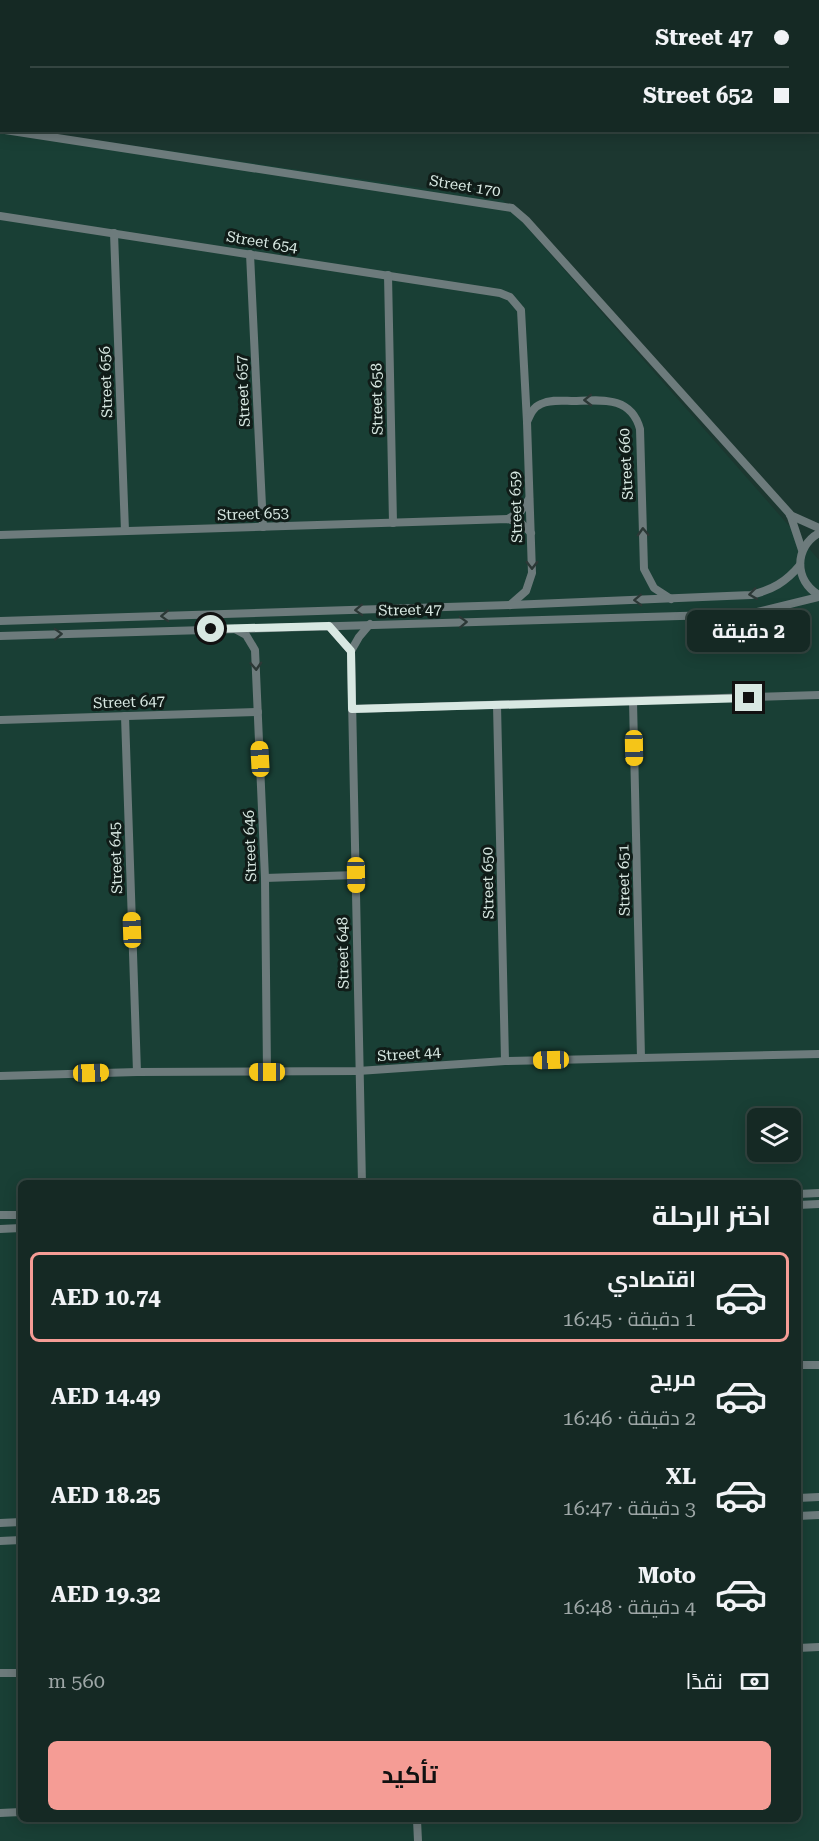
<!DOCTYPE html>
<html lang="ar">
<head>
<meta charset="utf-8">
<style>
	:root { --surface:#152924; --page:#223531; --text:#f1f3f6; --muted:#9da6a6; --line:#344541; --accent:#f59c95 }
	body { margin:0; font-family:"Roboto Serif",Cairo,serif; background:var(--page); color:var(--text); direction:rtl; height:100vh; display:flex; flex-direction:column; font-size:22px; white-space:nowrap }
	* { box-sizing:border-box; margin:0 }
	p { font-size:20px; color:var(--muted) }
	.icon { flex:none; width:33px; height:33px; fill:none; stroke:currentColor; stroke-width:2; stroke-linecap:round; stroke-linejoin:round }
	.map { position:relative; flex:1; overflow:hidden; direction:ltr }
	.drawer { position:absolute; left:18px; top:1180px; width:783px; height:642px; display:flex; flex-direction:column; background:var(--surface); border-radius:9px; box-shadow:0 3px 15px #0003,0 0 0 2px var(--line); direction:rtl }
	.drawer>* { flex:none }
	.banner { position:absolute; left:0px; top:0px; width:819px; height:132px; box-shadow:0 3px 15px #0003,0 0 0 2px var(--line); direction:rtl; display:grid; align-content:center; height:132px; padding:0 30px; background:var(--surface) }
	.fabs { position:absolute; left:747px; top:1108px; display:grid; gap:12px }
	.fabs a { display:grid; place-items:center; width:54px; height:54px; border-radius:9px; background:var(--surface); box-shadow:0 3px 15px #0003,0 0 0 2px var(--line); font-size:30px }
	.end { position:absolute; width:27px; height:27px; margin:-14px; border:8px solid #d8e8e2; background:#111; box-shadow:0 0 0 3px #111 }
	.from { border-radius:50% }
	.bubble { position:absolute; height:42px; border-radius:9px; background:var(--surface); box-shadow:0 3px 15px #0003,0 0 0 2px var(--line); font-size:20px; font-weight:700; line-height:42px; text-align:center; direction:rtl }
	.car { position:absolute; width:18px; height:36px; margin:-18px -9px; border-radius:8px; box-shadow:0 0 4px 2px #0007; background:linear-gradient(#f5c518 24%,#345 0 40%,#f5c518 0 76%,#345 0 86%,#f5c518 0) }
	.banner b { display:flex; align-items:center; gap:21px; height:57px; font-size:22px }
	.banner b+b { border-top:2px solid var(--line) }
	.banner i { width:15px; height:15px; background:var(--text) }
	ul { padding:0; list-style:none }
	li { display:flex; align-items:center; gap:18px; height:90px; margin:0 12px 9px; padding:0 18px; border:3px solid transparent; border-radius:9px }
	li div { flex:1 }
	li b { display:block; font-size:22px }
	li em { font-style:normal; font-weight:700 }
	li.selected { border-color:var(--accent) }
	li>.icon { width:54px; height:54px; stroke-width:1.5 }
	h2 { padding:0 30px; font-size:27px; line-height:72px }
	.pay { display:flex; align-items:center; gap:15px; height:66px; padding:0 30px; font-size:22px }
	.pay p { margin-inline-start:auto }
	.cta { display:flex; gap:12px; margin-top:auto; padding:12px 30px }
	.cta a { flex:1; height:69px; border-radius:9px; background:var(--accent); color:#111; font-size:24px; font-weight:700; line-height:69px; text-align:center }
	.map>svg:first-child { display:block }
</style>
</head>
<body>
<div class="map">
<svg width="819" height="1841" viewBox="0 0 819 1841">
	<rect width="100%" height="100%" fill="#1c3730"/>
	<path fill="#193f35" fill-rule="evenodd" d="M0 125 2 130 35 131 503 200 819 560V1841H0ZM758 1119H790V1152H758ZM21 1184H798V1820H21Z"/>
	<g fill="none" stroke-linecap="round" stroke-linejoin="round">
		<g stroke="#6d7b7c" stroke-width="8">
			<path d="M0 13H2"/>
			<path d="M5 130 512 208 526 220 790 514 802 550"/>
			<path d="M0 216 500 293 510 297 521 310 527 422"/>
			<path d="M114 233 125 531"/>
			<path d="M250 254 263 527"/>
			<path d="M388 275 393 523"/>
			<path d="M790 515 819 528"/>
			<path d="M508 519 521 511 529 499"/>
			<path d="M819 533C794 547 794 581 819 595"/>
			<path d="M0 535 508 519 521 523 531 533"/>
			<path d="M510 605 526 591 532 573 527 422C530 415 533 407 541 404 551 399 564 401 574 401 602 400 631 396 640 429L644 569 654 588 671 599"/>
			<path d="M0 621 510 605 751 595C772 590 786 582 800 565"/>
			<path d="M329 626 351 651"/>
			<path d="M235 629 246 635 255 650 265 878 267 1072"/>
			<path d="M0 636 749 614 819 597"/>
			<path d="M633 701 641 1058"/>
			<path d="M497 705 505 1061"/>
			<path d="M352 709 819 695"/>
			<path d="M125 716 137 1072"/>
			<path d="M0 720 258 712"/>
			<path d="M265 878 356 875"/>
			<path d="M0 1076 137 1072 358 1071 505 1061 819 1054"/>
			<path d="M362 1184 351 651 359 637 370 624"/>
			<path d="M798 1194 819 1193"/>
			<path d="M798 1205 819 1204"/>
			<path d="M0 1215H21"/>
			<path d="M0 1229 21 1228"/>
			<path d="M798 1365H819"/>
			<path d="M798 1498 819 1497"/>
			<path d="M798 1516 819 1515"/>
			<path d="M0 1523 21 1522"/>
			<path d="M0 1541 21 1540"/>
			<path d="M798 1648 819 1647"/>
			<path d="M0 1673H21"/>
			<path d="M0 1813 21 1812"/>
			<path d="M417 1820 418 1841"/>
		</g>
	</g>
	<defs><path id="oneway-chevron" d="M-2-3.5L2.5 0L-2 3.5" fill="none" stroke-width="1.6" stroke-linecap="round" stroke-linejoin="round" transform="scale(1.5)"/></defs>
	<g stroke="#2c3836">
		<use href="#oneway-chevron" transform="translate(588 400) rotate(179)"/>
		<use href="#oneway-chevron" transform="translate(643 532) rotate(-92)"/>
		<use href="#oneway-chevron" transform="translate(532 565) rotate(90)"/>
		<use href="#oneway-chevron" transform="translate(753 594) rotate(172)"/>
		<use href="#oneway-chevron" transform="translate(638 600) rotate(178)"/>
		<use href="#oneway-chevron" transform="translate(359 610) rotate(178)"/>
		<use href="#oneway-chevron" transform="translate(165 616) rotate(178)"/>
		<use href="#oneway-chevron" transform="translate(463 622) rotate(-2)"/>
		<use href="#oneway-chevron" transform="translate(58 634) rotate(-2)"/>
		<use href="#oneway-chevron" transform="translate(256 666) rotate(87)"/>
	</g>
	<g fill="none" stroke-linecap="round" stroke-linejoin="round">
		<path stroke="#d8e8e2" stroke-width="8" d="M211 629 329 626 351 651 352 709 749 698"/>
	</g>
	<g text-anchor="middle" stroke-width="6" stroke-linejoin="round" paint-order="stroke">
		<g font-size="15" fill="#d8e8e2" stroke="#101c18">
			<text transform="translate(465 186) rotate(9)" y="5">Street 170</text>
			<text transform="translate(262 242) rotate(9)" y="5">Street 654</text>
			<text transform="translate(106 382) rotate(-92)" y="5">Street 656</text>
			<text transform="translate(243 391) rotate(-93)" y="5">Street 657</text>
			<text transform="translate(377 399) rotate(-91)" y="5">Street 658</text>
			<text transform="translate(626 464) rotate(-93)" y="5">Street 660</text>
			<text transform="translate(516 507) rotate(-92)" y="5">Street 659</text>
			<text transform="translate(253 514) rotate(-2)" y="5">Street 653</text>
			<text transform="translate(410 610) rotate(-1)" y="5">Street 47</text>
			<text transform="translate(129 702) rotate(-2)" y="5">Street 647</text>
			<text transform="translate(250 846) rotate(-92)" y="5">Street 646</text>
			<text transform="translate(116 858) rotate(-92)" y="5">Street 645</text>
			<text transform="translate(624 880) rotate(-91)" y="5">Street 651</text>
			<text transform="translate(488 883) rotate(-91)" y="5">Street 650</text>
			<text transform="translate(343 953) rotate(-91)" y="5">Street 648</text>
			<text transform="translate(409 1054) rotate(-4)" y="5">Street 44</text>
		</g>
	</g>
</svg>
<div class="fabs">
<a><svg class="icon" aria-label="layers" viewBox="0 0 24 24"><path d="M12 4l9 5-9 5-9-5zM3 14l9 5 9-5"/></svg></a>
</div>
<i class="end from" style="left:211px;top:629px"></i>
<i class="end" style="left:749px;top:698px"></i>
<div class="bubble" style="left:687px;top:610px;width:123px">2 دقيقة</div>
<i class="car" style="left:634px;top:748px;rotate:179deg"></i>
<i class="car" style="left:260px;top:759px;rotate:357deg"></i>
<i class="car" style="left:356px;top:875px;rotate:179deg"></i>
<i class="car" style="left:132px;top:930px;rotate:358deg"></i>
<i class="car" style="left:551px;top:1060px;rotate:268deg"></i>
<i class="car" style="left:267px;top:1072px;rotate:270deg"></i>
<i class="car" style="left:91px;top:1073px;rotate:88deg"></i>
<div class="banner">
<b><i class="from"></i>Street 47</b>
<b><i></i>Street 652</b>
</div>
<section class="drawer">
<h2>اختر الرحلة</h2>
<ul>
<li class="selected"><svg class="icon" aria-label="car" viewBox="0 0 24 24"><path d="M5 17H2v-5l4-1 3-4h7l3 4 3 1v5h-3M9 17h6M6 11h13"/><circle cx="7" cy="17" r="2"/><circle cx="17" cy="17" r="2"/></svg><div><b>اقتصادي</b><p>1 دقيقة · 16:45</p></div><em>AED 10.74</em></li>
<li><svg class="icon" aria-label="car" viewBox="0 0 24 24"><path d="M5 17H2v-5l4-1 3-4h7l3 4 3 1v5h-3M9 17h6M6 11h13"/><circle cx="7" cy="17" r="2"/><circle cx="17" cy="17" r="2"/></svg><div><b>مريح</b><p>2 دقيقة · 16:46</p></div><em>AED 14.49</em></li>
<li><svg class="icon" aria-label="car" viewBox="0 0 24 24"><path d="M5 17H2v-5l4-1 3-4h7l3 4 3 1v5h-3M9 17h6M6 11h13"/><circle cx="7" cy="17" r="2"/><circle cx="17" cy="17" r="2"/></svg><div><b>XL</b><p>3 دقيقة · 16:47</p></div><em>AED 18.25</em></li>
<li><svg class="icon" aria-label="car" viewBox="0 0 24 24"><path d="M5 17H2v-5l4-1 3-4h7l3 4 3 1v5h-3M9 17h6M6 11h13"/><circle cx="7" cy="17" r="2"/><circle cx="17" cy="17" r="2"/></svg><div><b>Moto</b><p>4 دقيقة · 16:48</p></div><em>AED 19.32</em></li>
</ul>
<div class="pay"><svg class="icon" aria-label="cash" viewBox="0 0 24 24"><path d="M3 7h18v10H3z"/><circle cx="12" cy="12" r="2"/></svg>نقدًا<p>560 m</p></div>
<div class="cta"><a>تأكيد</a></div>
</section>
</div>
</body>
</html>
